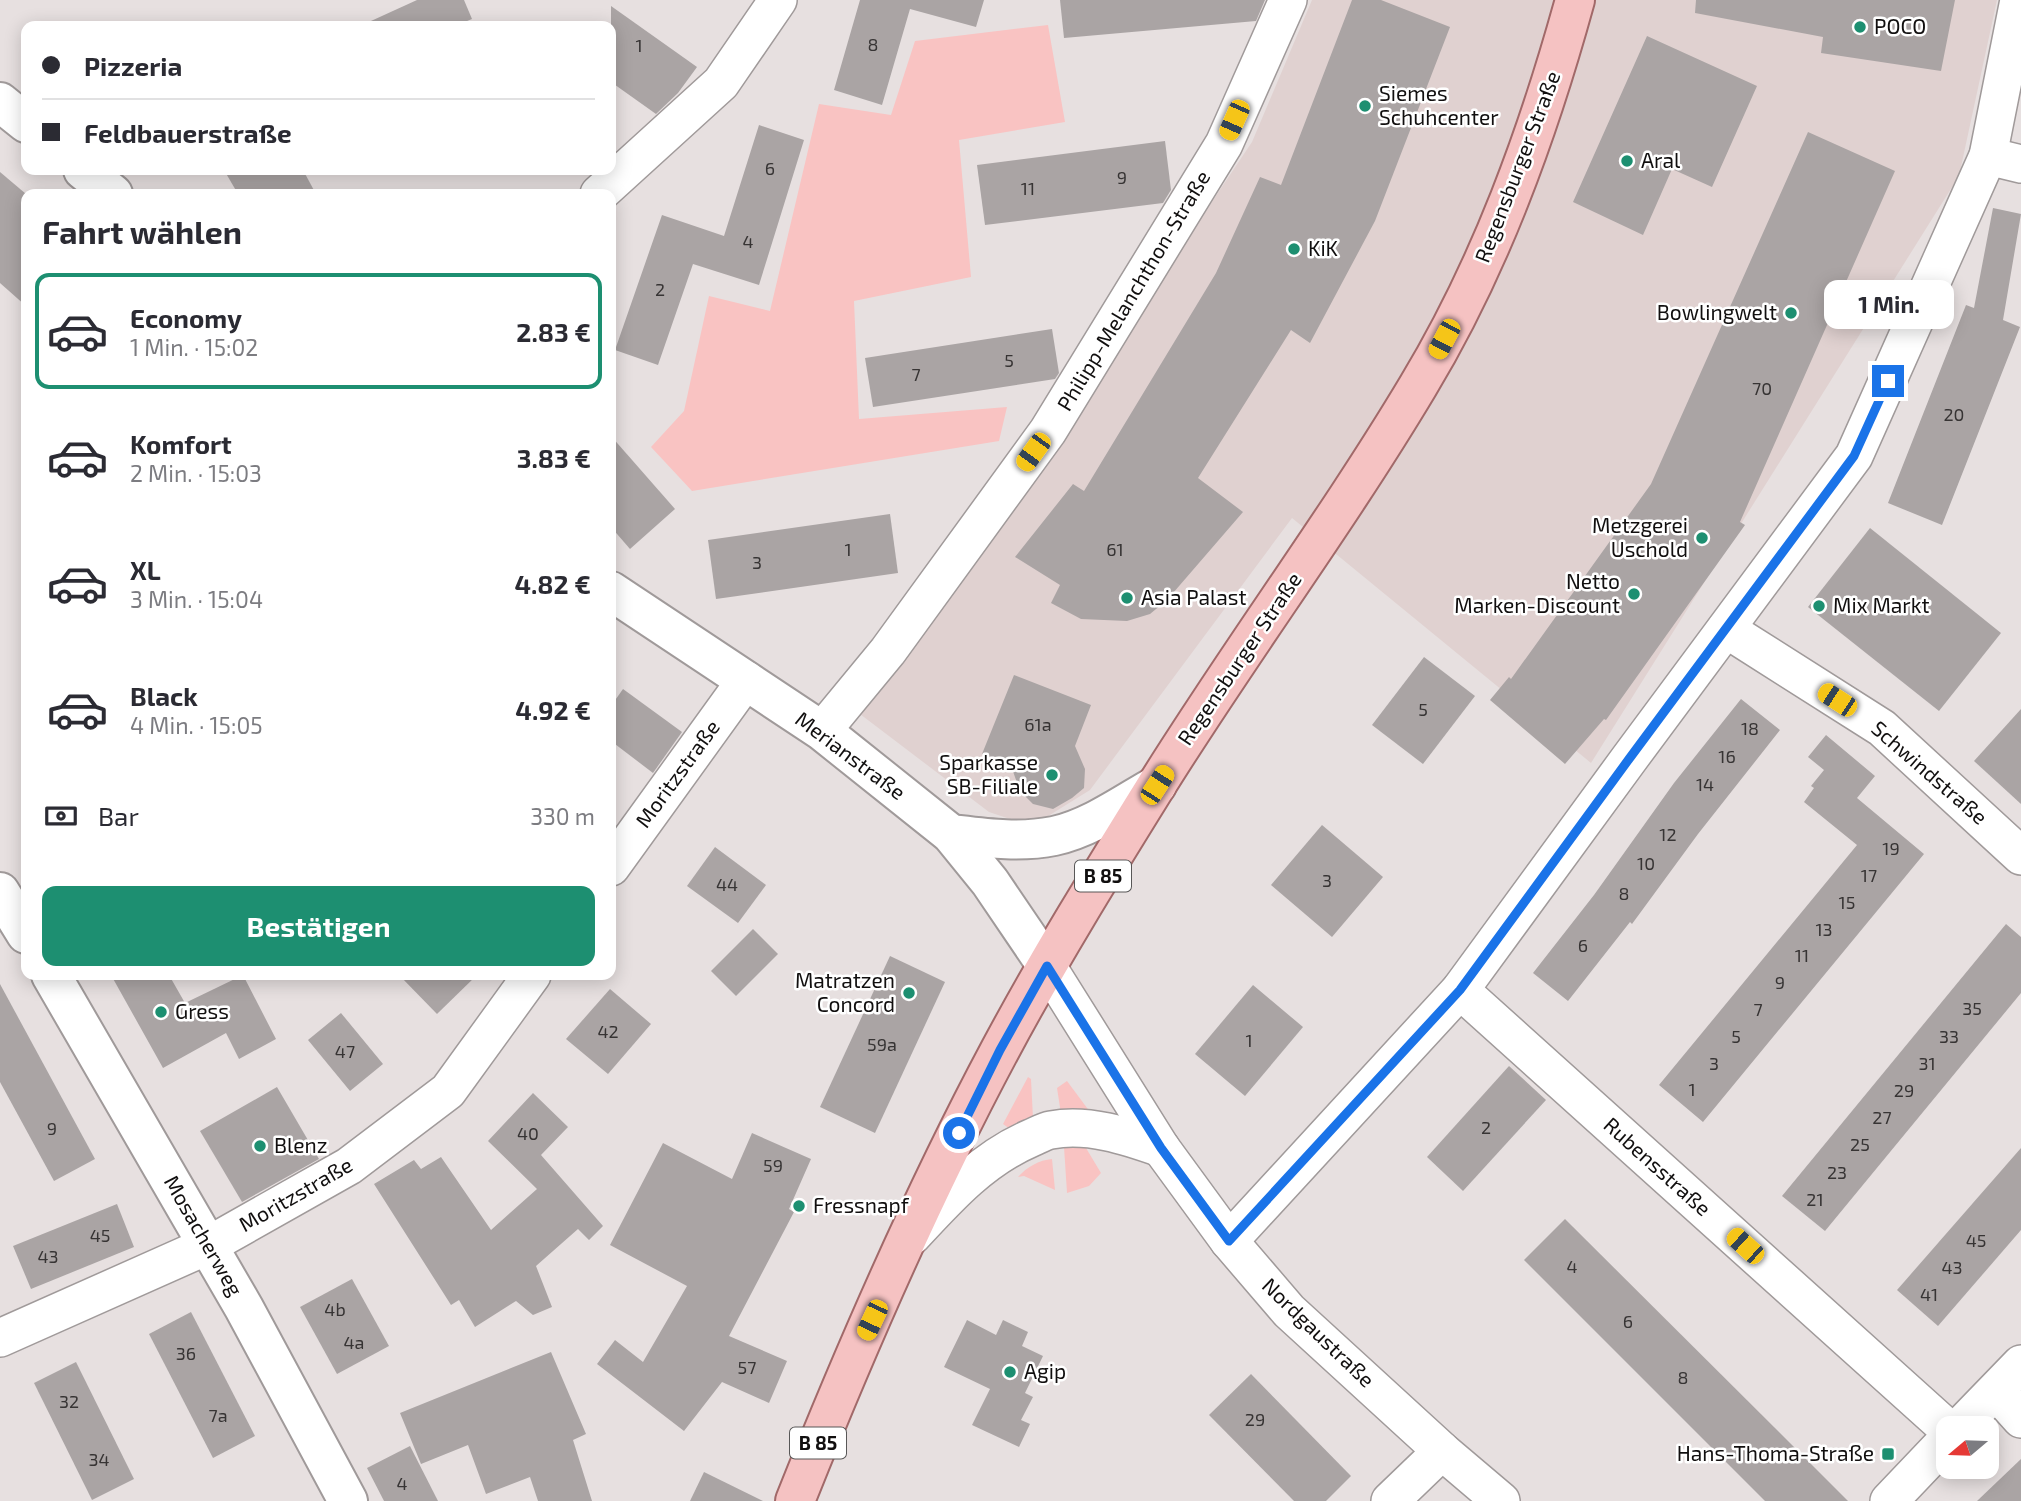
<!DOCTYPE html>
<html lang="de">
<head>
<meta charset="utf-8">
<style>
	:root { --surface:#fff; --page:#f2f2f3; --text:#2b2b33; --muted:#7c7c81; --line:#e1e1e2; --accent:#1d8f71 }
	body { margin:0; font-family:"Exo 2",sans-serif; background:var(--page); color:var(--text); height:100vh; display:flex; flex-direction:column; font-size:26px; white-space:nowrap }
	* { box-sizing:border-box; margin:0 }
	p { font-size:23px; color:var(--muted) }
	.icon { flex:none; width:38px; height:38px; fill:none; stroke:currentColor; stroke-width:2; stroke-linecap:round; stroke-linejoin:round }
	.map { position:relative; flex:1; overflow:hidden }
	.side { position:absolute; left:21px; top:189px; width:595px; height:791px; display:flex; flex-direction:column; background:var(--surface); border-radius:14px; box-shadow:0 4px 18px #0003 }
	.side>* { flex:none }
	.top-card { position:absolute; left:21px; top:21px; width:595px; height:154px; border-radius:14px; box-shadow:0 4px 18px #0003; display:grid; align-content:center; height:154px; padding:0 21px; background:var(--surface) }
	.needle { width:46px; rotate:251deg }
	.buttons { position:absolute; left:1936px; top:1416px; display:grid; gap:14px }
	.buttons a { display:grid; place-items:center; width:63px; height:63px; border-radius:14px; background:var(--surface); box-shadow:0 4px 18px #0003; font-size:35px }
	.end { position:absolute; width:32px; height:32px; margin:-16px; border:9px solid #1a73e8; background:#fff; box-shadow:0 0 0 4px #fff }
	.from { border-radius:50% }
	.bubble { position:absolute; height:49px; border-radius:14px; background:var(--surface); box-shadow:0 4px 18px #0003; font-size:23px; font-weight:700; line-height:49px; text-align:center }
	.car { position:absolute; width:21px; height:42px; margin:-21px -10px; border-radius:9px; box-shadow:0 0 5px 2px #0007; background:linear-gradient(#f5c518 24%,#345 0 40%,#f5c518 0 76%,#345 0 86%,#f5c518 0) }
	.top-card b { display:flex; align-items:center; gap:24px; height:66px; font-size:26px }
	.top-card b+b { border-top:2px solid var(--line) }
	.top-card i { width:18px; height:18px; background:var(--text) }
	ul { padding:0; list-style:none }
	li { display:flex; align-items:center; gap:21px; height:116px; margin:0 14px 10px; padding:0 7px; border:4px solid transparent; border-radius:14px }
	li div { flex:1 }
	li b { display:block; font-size:26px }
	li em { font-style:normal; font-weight:700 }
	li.active { border-color:var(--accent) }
	li>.icon { width:63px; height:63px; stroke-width:1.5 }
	h2 { padding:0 21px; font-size:32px; line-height:84px }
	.pay { display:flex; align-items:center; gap:18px; height:77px; padding:0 21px; font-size:26px }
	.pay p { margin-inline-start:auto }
	.button { display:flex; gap:14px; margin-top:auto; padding:14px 21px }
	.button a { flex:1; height:80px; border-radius:14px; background:var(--accent); color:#fff; font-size:28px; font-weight:700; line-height:80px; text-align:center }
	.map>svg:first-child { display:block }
</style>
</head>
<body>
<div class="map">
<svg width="2021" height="1501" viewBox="0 0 2021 1501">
	<rect width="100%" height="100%" fill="#e7e0e0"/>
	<path fill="#e0d1d0" d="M1312 0H1997L1959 176 1591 763 1292 518 1090 790 1045 818 1016 821 989 812 856 711 930 622 1252 142Z"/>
	<g fill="#f9c3c2">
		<path d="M1048 25 1065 122 959 140 971 277 854 301 859 419 1007 407 999 441 692 491 651 447 684 411 709 296 770 311 819 104 891 115 915 41Z"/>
		<path d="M1028 1077 1031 1079 1033 1118 1023 1121 1010 1129 1003 1124Z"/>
		<path d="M1067 1081 1093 1116 1061 1114 1057 1088Z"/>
		<path d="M1064 1147 1086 1148 1101 1173 1089 1186 1067 1193Z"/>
		<path d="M1052 1159 1055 1190 1024 1176 1018 1177C1027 1167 1039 1160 1052 1159Z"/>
	</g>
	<g fill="#aaa4a4">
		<path d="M417 0H464L472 19 455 26H360Z"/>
		<path d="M860 0H984L976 27 910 9 882 105 834 90Z"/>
		<path d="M1060 0H1265L1256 21 1064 38Z"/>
		<path d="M1352 0H1381L1450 27 1375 221 1310 343 1291 330 1198 478 1243 512 1167 600 1150 614 1127 621 1081 619 1051 603 1060 585 1015 557 1073 484 1084 491 1216 273 1260 177 1281 185Z"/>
		<path d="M1696 0H1955L1941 71 1821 53 1823 37 1695 13Z"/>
		<path d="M611 6 697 67 678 93 656 114 611 82Z"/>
		<path d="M1647 36 1757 86 1712 187 1672 169 1643 235 1573 202Z"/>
		<path d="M759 125 804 140 759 285 693 264 658 365 615 350 662 215 724 236Z"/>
		<path d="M1808 132 1895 171 1740 522 1745 525 1606 720 1604 719 1565 764 1490 700 1509 677 1511 679 1651 484Z"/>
		<path d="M1165 141 1171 190 1163 203 985 225 977 165Z"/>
		<path d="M224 170H303L316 194H238Z"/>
		<path d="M0 172 26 194V306L0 283Z"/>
		<path d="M1993 208 2021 214 2003 320 2020 327 1942 525 1888 503 1966 305 1974 308Z"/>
		<path d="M1052 329 1059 373 1055 379 873 407 865 358Z"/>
		<path d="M611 436 675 509 630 549 611 527Z"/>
		<path d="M890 514 898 573 716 599 708 540Z"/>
		<path d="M1870 528 2001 633 1939 711 1808 607Z"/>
		<path d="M1424 657 1475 696 1423 764 1372 725Z"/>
		<path d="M1014 675 1091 705 1075 746 1085 769 1084 788 1072 798 1053 809 1033 804 1020 791 1010 763 982 754Z"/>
		<path d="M623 689 682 732 653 773 611 741V706Z"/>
		<path d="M1741 699 1780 730 1698 834 1632 924 1630 922 1568 1001 1533 973 1594 895 1674 783Z"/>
		<path d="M2021 709V804L1974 761Z"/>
		<path d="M1826 735 1875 776 1857 798 1924 854 1703 1122 1659 1085 1857 845 1804 802 1814 788 1811 786 1824 770 1808 757Z"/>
		<path d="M1322 825 1383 877 1332 937 1271 885Z"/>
		<path d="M715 847 766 885 738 923 687 886Z"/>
		<path d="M2006 924 2021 937V993L1825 1231 1782 1196Z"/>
		<path d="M753 929 778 954 736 996 711 971Z"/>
		<path d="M890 956 945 982 875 1133 820 1107Z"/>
		<path d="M111 975H169L185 1003 243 975 276 1039 239 1059 226 1033 163 1068Z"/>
		<path d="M399 975H477L437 1014Z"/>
		<path d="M0 984 95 1159 54 1181 0 1082Z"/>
		<path d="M1253 985 1303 1027 1245 1096 1195 1054Z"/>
		<path d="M610 989 651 1024 608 1074 566 1039Z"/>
		<path d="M341 1013 383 1064 350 1091 308 1040Z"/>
		<path d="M1509 1066 1546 1100 1463 1191 1427 1157Z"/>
		<path d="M277 1087 319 1159 242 1202 200 1131Z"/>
		<path d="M533 1093 568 1127 541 1155 603 1226 589 1240 578 1229 536 1266 552 1307 533 1315 516 1301 475 1327 459 1300 451 1305 374 1184 414 1160 421 1169 441 1157 491 1230 537 1189 488 1141Z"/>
		<path d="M752 1133 811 1159 789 1209 794 1212 729 1336 787 1361 769 1403 722 1382 684 1431 597 1364 615 1340 643 1362 687 1286 610 1245 663 1143 732 1179Z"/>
		<path d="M2021 1148V1230L1938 1326 1897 1290Z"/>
		<path d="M117 1204 134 1247 31 1289 13 1246Z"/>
		<path d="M1565 1219 1787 1440 1848 1501H1765L1524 1260Z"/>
		<path d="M352 1279 389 1346 337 1374 300 1307Z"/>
		<path d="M191 1312 255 1436 213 1458 149 1334Z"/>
		<path d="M967 1320 996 1335 1003 1320 1028 1332 1022 1346 1043 1356 1025 1393 1033 1397 1021 1420 1030 1424 1019 1447 972 1425 990 1389 944 1367Z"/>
		<path d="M551 1352 586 1434 573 1440 592 1501H538L530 1477 486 1494 468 1445 421 1464 400 1413Z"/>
		<path d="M76 1362 134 1479 92 1500 34 1383Z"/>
		<path d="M1251 1374 1351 1476 1326 1501H1294L1209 1415Z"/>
		<path d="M410 1446 438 1501H384L367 1468Z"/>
		<path d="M2021 1459V1501H1977Z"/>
		<path d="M704 1472 763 1501H690Z"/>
	</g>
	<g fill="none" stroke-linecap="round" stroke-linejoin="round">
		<defs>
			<g id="minor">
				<path d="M1988 156 2021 164"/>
				<path d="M599 194 721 83 778 0"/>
				<path d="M1726 629 1882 728 2021 856"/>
				<path d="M822 731 888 651 1048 431 1224 144 1288 0"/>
				<path d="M611 867 746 680"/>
				<path d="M1047 966 1161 1148 1229 1241 1289 1311 1442 1451 1501 1501"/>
				<path d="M1460 990 1948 1429"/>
				<path d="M912 1236C948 1197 982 1159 1031 1138 1038 1135 1045 1131 1051 1130 1088 1123 1127 1136 1161 1148"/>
				<path d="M1229 1241 1460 990 1629 759 1854 456 1988 156 2019 0"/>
				<path d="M0 1338 209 1245 349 1166 448 1091 532 975"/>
				<path d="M1996 1391 2021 1419"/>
				<path d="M1959 1428 2021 1364"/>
				<path d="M1390 1501 1442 1451"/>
				<path d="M1889 1501 1948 1439"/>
			</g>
			<g id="tertiary">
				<path d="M0 102 26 123"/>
				<path d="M83 170 113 194"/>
				<path d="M611 591 822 731 951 834 990 882 1047 966"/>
				<path d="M951 834C985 838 1019 843 1054 836 1091 828 1125 803 1157 785"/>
				<path d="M0 892 26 934"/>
				<path d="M51 975 244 1308 348 1501"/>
			</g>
			<path id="primary" d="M795 1501C856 1348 922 1196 1000 1050 1048 960 1102 873 1156 786 1240 651 1336 523 1418 386 1490 267 1538 134 1575 0"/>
		</defs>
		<use href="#minor" stroke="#a09a9a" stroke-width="40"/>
		<use href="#tertiary" stroke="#a09a9a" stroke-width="42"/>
		<use href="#primary" stroke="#a16969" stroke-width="42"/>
		<use href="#minor" stroke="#fff" stroke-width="37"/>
		<use href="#tertiary" stroke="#fff" stroke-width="38"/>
		<use href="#primary" stroke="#f5c2c2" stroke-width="38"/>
	</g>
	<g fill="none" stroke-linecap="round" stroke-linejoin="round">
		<path stroke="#1a73e8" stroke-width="9" d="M959 1133 1000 1050 1047 966 1161 1148 1229 1241 1460 990 1629 759 1854 456 1888 381"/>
	</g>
	<g fill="#1d8f71" stroke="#fff" stroke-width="2.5">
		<circle cx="1860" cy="27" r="7"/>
		<circle cx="1365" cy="106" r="7"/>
		<circle cx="1627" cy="161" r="7"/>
		<circle cx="1294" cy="249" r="7"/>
		<circle cx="1791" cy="313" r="7"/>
		<circle cx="1702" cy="538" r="7"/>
		<circle cx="1634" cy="594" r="7"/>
		<circle cx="1127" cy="598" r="7"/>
		<circle cx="1819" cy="606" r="7"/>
		<circle cx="1052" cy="775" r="7"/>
		<circle cx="909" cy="993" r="7"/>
		<circle cx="161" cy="1012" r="7"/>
		<circle cx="260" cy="1146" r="7"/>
		<circle cx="799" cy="1206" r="7"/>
		<circle cx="1010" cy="1372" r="7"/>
		<rect x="1881" y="1447" width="14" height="14" rx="3.5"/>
	</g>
	<g text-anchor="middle" stroke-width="5" stroke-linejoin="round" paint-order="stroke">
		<g font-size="18" fill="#373434">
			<text x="873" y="51">8</text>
			<text x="639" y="52">1</text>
			<text x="770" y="175">6</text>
			<text x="1122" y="184">9</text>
			<text x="1028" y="195">11</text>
			<text x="748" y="248">4</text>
			<text x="660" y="296">2</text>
			<text x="1009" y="367">5</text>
			<text x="916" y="381">7</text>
			<text x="1762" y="395">70</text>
			<text x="1954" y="421">20</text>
			<text x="848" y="556">1</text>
			<text x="1115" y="556">61</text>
			<text x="757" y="569">3</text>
			<text x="1423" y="716">5</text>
			<text x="1038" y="731">61a</text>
			<text x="1750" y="735">18</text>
			<text x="1727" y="763">16</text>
			<text x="1705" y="791">14</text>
			<text x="1668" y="841">12</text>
			<text x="1891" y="855">19</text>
			<text x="1646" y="870">10</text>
			<text x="1869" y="882">17</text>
			<text x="1327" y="887">3</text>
			<text x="727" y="891">44</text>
			<text x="1624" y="900">8</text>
			<text x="1847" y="909">15</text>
			<text x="1824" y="936">13</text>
			<text x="1583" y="952">6</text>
			<text x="1802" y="962">11</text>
			<text x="1780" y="989">9</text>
			<text x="1972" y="1015">35</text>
			<text x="1758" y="1016">7</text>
			<text x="608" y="1038">42</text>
			<text x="1736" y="1043">5</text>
			<text x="1949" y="1043">33</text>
			<text x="1249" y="1047">1</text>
			<text x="882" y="1051">59a</text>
			<text x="345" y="1058">47</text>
			<text x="1714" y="1070">3</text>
			<text x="1927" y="1070">31</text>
			<text x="1692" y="1096">1</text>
			<text x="1904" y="1097">29</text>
			<text x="1882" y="1124">27</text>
			<text x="1486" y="1134">2</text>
			<text x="52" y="1135">9</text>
			<text x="528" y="1140">40</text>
			<text x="1860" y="1151">25</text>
			<text x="773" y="1172">59</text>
			<text x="1837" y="1179">23</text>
			<text x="1815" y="1206">21</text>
			<text x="100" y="1242">45</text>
			<text x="1976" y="1247">45</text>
			<text x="48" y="1263">43</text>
			<text x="1572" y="1273">4</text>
			<text x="1952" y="1274">43</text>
			<text x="1929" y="1301">41</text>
			<text x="335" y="1316">4b</text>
			<text x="1628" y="1328">6</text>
			<text x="354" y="1349">4a</text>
			<text x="186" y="1360">36</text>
			<text x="747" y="1374">57</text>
			<text x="1683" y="1384">8</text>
			<text x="69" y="1408">32</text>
			<text x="218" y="1422">7a</text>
			<text x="1255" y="1426">29</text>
			<text x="99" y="1466">34</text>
			<text x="402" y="1490">4</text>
		</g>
		<g fill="#fff" stroke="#585757" stroke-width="2">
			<rect x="1075" y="860.5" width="56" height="31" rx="5"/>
			<rect x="790" y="1427.5" width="56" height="31" rx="5"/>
		</g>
		<g font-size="19" font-weight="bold" fill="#110f0f">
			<text x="1103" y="883">B 85</text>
			<text x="818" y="1450">B 85</text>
		</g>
		<g font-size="21" fill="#110f0f" stroke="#fff" text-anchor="start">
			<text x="1874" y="34">POCO</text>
			<text x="1379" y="101">Siemes<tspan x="1379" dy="24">Schuhcenter</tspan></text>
			<text x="1641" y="168">Aral</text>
			<text x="1308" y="256">KiK</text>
			<text x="1777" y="320" text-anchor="end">Bowlingwelt</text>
			<text x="1688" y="533" text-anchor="end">Metzgerei<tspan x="1688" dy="24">Uschold</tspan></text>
			<text x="1620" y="589" text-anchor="end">Netto<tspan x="1620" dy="24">Marken-Discount</tspan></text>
			<text x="1141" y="605">Asia Palast</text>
			<text x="1833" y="613">Mix Markt</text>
			<text x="1038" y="770" text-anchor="end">Sparkasse<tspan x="1038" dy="24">SB-Filiale</tspan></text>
			<text x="895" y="988" text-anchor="end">Matratzen<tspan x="895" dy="24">Concord</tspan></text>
			<text x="175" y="1019">Gress</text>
			<text x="274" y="1153">Blenz</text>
			<text x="813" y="1213">Fressnapf</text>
			<text x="1024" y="1379">Agip</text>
			<text x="1874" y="1461" text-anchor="end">Hans-Thoma-Straße</text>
		</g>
		<g font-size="21" fill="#110f0f" stroke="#fff">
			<text transform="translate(1518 167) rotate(-69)" y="7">Regensburger Straße</text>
			<text transform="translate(1134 291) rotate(-59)" y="7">Philipp-Melanchthon-Straße</text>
			<text transform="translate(1240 659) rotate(-56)" y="7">Regensburger Straße</text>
			<text transform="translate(850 756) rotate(37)" y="7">Merianstraße</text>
			<text transform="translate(1929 773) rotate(41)" y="7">Schwindstraße</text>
			<text transform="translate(678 774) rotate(-54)" y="7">Moritzstraße</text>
			<text transform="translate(1657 1167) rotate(42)" y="7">Rubensstraße</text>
			<text transform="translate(296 1195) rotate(-30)" y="7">Moritzstraße</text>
			<text transform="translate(203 1236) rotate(60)" y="7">Mosacherweg</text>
			<text transform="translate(1318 1333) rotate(44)" y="7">Nordgaustraße</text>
		</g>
	</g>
</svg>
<div class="buttons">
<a><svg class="needle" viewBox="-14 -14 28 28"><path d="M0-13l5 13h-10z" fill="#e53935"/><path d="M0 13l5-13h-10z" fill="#7c7c81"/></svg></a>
</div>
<i class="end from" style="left:959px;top:1133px"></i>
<i class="end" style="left:1888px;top:381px"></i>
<div class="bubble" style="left:1824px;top:280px;width:130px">1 Min.</div>
<i class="car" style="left:1234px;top:120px;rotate:204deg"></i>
<i class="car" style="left:1444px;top:339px;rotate:208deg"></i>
<i class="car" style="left:1033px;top:452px;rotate:216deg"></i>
<i class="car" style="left:1837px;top:700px;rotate:303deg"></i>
<i class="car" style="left:1157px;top:785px;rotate:33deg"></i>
<i class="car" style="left:1745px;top:1246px;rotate:312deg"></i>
<i class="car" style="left:872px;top:1320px;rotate:205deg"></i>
<div class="top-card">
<b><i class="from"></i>Pizzeria</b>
<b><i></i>Feldbauerstraße</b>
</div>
<section class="side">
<h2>Fahrt wählen</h2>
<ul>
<li class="active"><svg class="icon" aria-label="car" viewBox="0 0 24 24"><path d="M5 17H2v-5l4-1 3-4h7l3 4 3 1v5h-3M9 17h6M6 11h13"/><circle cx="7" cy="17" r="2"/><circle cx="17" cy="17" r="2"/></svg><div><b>Economy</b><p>1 Min. · 15:02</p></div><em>2.83 €</em></li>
<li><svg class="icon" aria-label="car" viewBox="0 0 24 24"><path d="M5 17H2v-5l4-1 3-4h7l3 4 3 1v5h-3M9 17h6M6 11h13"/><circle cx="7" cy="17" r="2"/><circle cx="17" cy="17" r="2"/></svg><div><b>Komfort</b><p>2 Min. · 15:03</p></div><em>3.83 €</em></li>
<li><svg class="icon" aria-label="car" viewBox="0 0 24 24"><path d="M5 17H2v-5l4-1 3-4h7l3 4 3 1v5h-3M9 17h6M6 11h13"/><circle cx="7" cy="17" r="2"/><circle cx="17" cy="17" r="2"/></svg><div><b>XL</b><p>3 Min. · 15:04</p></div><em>4.82 €</em></li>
<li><svg class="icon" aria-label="car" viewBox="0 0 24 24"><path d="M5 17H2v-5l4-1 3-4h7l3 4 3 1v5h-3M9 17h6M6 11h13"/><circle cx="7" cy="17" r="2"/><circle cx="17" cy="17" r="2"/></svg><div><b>Black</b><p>4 Min. · 15:05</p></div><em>4.92 €</em></li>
</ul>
<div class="pay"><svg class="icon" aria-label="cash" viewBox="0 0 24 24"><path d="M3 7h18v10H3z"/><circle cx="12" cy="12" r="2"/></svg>Bar<p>330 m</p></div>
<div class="button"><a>Bestätigen</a></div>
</section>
</div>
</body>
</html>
